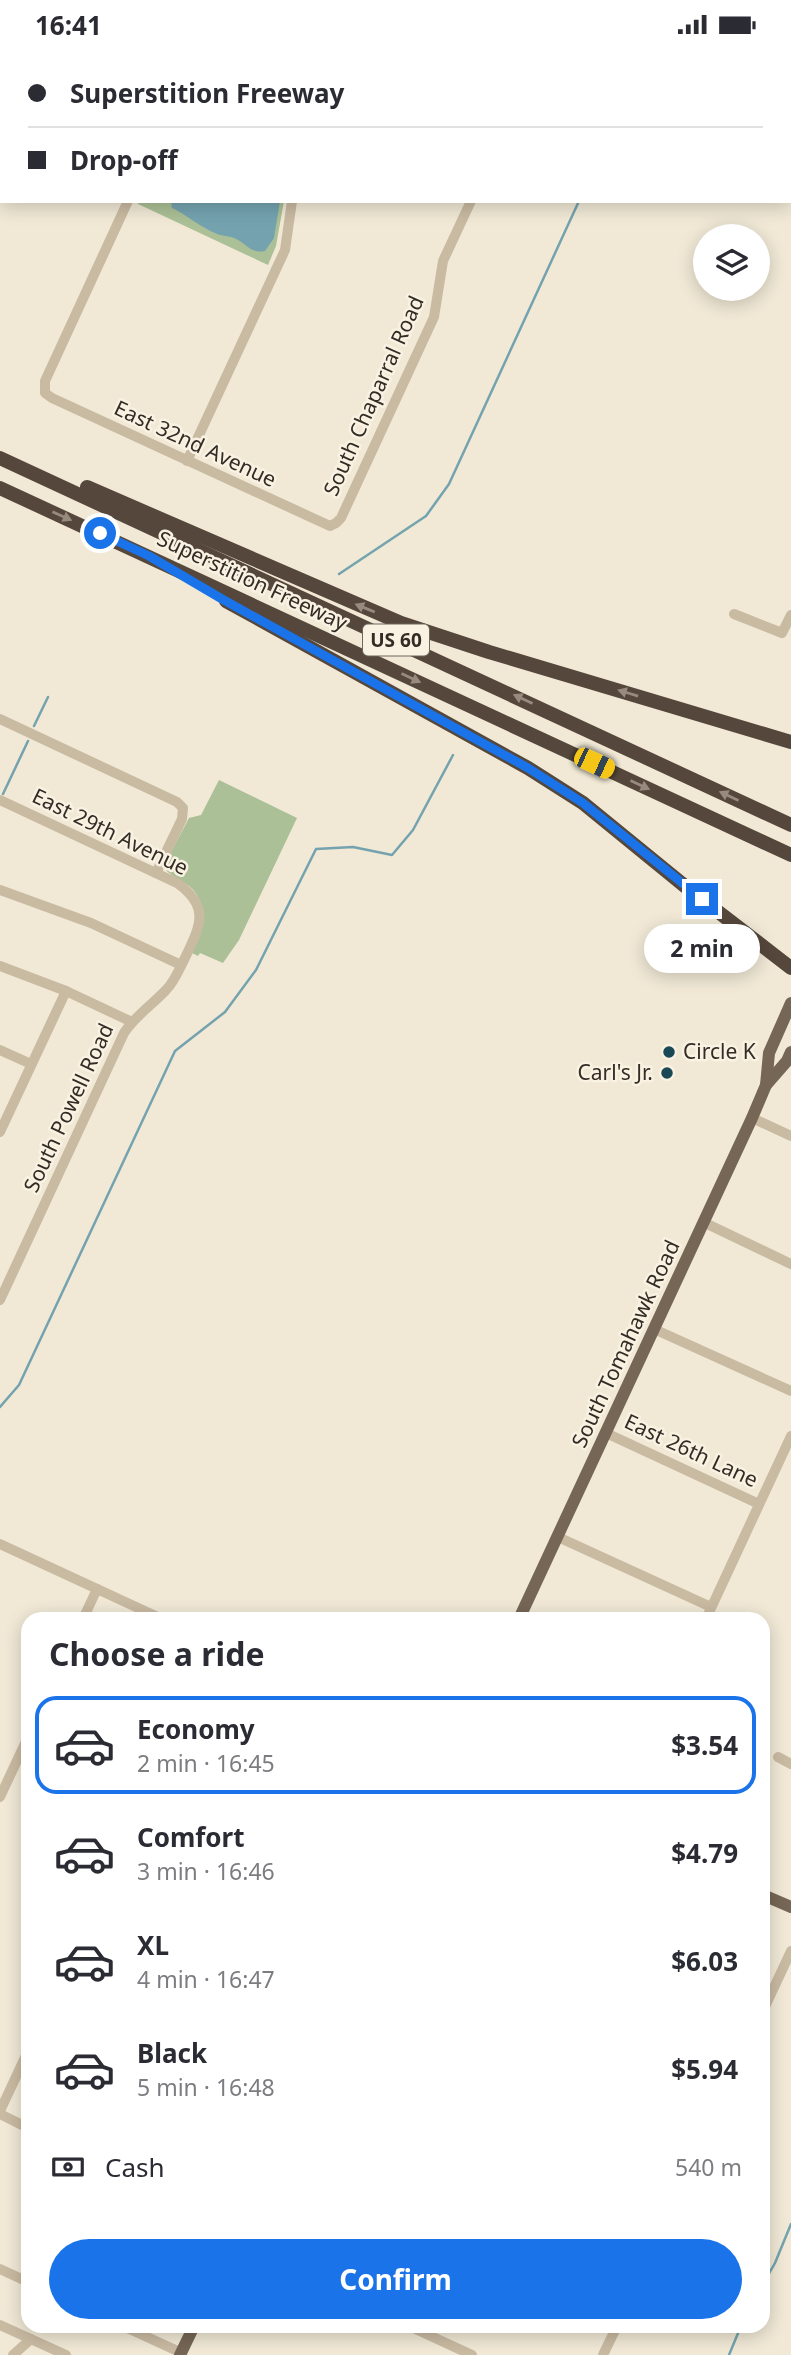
<!DOCTYPE html>
<html lang="en">
<head>
<meta charset="utf-8">
<style>
	:root { --surface:#fff; --page:#f7f7f7; --text:#2b2b33; --muted:#7c7c81; --line:#e1e1e2; --accent:#1a73e8 }
	body { margin:0; font-family:"Noto Sans",sans-serif; background:var(--page); color:var(--text); height:100vh; display:flex; flex-direction:column; font-size:26px; white-space:nowrap }
	* { box-sizing:border-box; margin:0 }
	p { font-size:23px; color:var(--muted) }
	.icon { flex:none; width:38px; height:38px; fill:none; stroke:currentColor; stroke-width:2; stroke-linecap:round; stroke-linejoin:round }
	.map { position:relative; flex:1; overflow:hidden }
	.details { position:absolute; left:21px; top:1563px; width:749px; height:721px; display:flex; flex-direction:column; background:var(--surface); border-radius:21px; box-shadow:0 4px 18px #0003 }
	.details>* { flex:none }
	.banner { position:absolute; left:0px; top:0px; width:791px; height:154px; box-shadow:0 4px 18px #0003; display:grid; align-content:center; height:154px; padding:0 28px; background:var(--surface) }
	.buttons { position:absolute; left:693px; top:175px; display:grid; gap:14px }
	.buttons a { display:grid; place-items:center; width:77px; height:77px; border-radius:50%; background:var(--surface); box-shadow:0 4px 18px #0003; font-size:35px }
	.end { position:absolute; width:32px; height:32px; margin:-16px; border:9px solid #1a73e8; background:#fff; box-shadow:0 0 0 4px #fff }
	.from { border-radius:50% }
	.bubble { position:absolute; height:49px; border-radius:24px; background:var(--surface); box-shadow:0 4px 18px #0003; font-size:23px; font-weight:700; line-height:49px; text-align:center }
	.car { position:absolute; width:21px; height:42px; margin:-21px -10px; border-radius:9px; box-shadow:0 0 5px 2px #0007; background:linear-gradient(#f5c518 24%,#345 0 40%,#f5c518 0 76%,#345 0 86%,#f5c518 0) }
	.banner b { display:flex; align-items:center; gap:24px; height:66px; font-size:26px }
	.banner b+b { border-top:2px solid var(--line) }
	.banner i { width:18px; height:18px; background:var(--text) }
	ul { padding:0; list-style:none }
	li { display:flex; align-items:center; gap:21px; height:98px; margin:0 14px 10px; padding:0 14px; border:4px solid transparent; border-radius:21px }
	li div { flex:1 }
	li b { display:block; font-size:26px }
	li em { font-style:normal; font-weight:700 }
	li.on { border-color:var(--accent) }
	li>.icon { width:63px; height:63px; stroke-width:1.5 }
	h2 { padding:0 28px; font-size:32px; line-height:84px }
	.pay { display:flex; align-items:center; gap:18px; height:77px; padding:0 28px; font-size:26px }
	.pay p { margin-inline-start:auto }
	.button { display:flex; gap:14px; margin-top:auto; padding:14px 28px }
	.button a { flex:1; height:80px; border-radius:42px; background:var(--accent); color:#fff; font-size:28px; font-weight:700; line-height:80px; text-align:center }
	.status { display:flex; justify-content:space-between; align-items:center; height:49px; padding:0 35px; background:var(--surface); direction:ltr }
	.status svg { height:19px; fill:currentColor }
	.map>svg:first-child { display:block }
</style>
</head>
<body>
<div class="status"><b>16:41</b><svg viewBox="0 0 49 12"><path d="M0 12V9h3v3zM5 12V6h3v6zM10 12V3h3v9zM15 12V0h3v12zM26 1h20v11H26zM47 4h2v5h-2z"/></svg></div>
<div class="map">
<svg width="791" height="2306" viewBox="0 0 791 2306">
	<rect width="100%" height="100%" fill="#f1e9d6"/>
	<g fill="#abc096">
		<path d="M139 152H284L276 197 268 216 138 155Z"/>
		<path d="M219 731 297 769 239 891 223 914 200 904 198 907 192 904C203 882 211 856 189 837 182 831 172 828 166 821L170 805 189 769 201 766Z"/>
	</g>
	<path fill="#74a3af" d="M171 152H280L274 189 265 202C251 205 247 195 236 190 229 186 222 188 215 184 200 178 187 166 172 159Z"/>
	<g fill="none" stroke-linecap="round" stroke-linejoin="round">
		<g stroke="#74a3af" stroke-width="2.5">
			<path d="M648 2 649 0"/>
			<path d="M339 525 426 467 449 435 579 152"/>
			<path d="M34 677 48 648"/>
			<path d="M3 745 28 692"/>
			<path d="M0 1358 19 1336 175 1002 225 963 256 921 316 800 353 798 392 806 413 781 453 706"/>
			<path d="M763 2235 775 2214 791 2175"/>
			<path d="M729 2306 741 2277"/>
		</g>
		<g stroke="#c9baa2" stroke-width="10">
			<path d="M325 0 329 2"/>
			<path d="M89 2 90 0"/>
			<path d="M181 2 182 0"/>
			<path d="M728 2 729 0"/>
			<path d="M789 68 791 69"/>
			<path d="M128 152 45 332V344L52 349 330 477 336 474 341 469 434 268 443 212 471 152"/>
			<path d="M187 412 285 201 292 152"/>
			<path d="M734 565 782 584 791 566"/>
			<path d="M0 670 177 753 183 759 182 770 156 824"/>
			<path d="M0 751 177 834C211 858 200 877 185 909 179 920 175 932 166 941 152 956 135 967 124 984L0 1251"/>
			<path d="M0 841 91 874 181 916"/>
			<path d="M0 917 66 942 132 973"/>
			<path d="M0 1001 31 1015"/>
			<path d="M752 1069 791 1087"/>
			<path d="M0 1083 66 942"/>
			<path d="M703 1173 791 1215"/>
			<path d="M654 1280 791 1342"/>
			<path d="M606 1384 759 1455"/>
			<path d="M558 1488 711 1558"/>
			<path d="M0 1495 162 1570"/>
			<path d="M83 1570 97 1540"/>
			<path d="M706 1570 791 1387"/>
			<path d="M778 1708 791 1715"/>
			<path d="M0 1748 28 1688"/>
			<path d="M763 1962 791 1902"/>
			<path d="M0 2062 28 2002"/>
			<path d="M0 2065 28 2079"/>
			<path d="M0 2220 28 2233"/>
			<path d="M0 2276 66 2306"/>
			<path d="M123 2277 182 2304"/>
			<path d="M409 2277 472 2306"/>
			<path d="M13 2306 31 2290"/>
			<path d="M603 2306 617 2277"/>
		</g>
		<g stroke="#766655" stroke-width="12">
			<path d="M766 1036 787 1012 791 1003"/>
			<path d="M519 1570 752 1069 766 1036 769 1004 791 954"/>
			<path d="M763 1846 791 1858"/>
			<path d="M180 2306 194 2277"/>
		</g>
		<g stroke="#55473b" stroke-width="14">
			<path d="M0 409 791 776"/>
			<path d="M87 438 401 574 489 603 791 693"/>
			<path d="M0 439 791 806"/>
			<path d="M226 552 528 719 583 754 686 838 791 919"/>
		</g>
	</g>
	<defs><path id="oneway-solid" d="M-6-.8H1V-3.2L6.5 0L1 3.2V.8H-6Z" transform="scale(1.75)"/></defs>
	<g fill="#978b7e">
		<use href="#oneway-solid" transform="translate(62 467) rotate(24)"/>
		<use href="#oneway-solid" transform="translate(365 559) rotate(-158)"/>
		<use href="#oneway-solid" transform="translate(411 629) rotate(25)"/>
		<use href="#oneway-solid" transform="translate(628 644) rotate(-163)"/>
		<use href="#oneway-solid" transform="translate(523 650) rotate(-155)"/>
		<use href="#oneway-solid" transform="translate(640 736) rotate(25)"/>
		<use href="#oneway-solid" transform="translate(729 747) rotate(-155)"/>
	</g>
	<g fill="none" stroke-linecap="round" stroke-linejoin="round">
		<path stroke="#1a73e8" stroke-width="9" d="M100 484 149 507 222 550 528 719 583 754 702 850"/>
	</g>
	<g fill="#1a4855" stroke="#f9f2e2" stroke-width="2.5">
		<circle cx="669" cy="1003" r="7"/>
		<circle cx="667" cy="1024" r="7"/>
	</g>
	<g text-anchor="middle" stroke-width="5" stroke-linejoin="round" paint-order="stroke">
		<rect fill="#f9f2e2" stroke="#6e675e" stroke-width="2" x="363" y="575.5" width="66" height="31" rx="5"/>
		<g font-size="19" font-weight="bold" fill="#332c25">
			<text x="396" y="598">US 60</text>
		</g>
		<g font-size="21" fill="#332c25" stroke="#f9f2e2">
			<text transform="translate(374 347) rotate(-66)" y="7">South Chaparral Road</text>
			<text transform="translate(195 395) rotate(25)" y="7">East 32nd Avenue</text>
			<text transform="translate(252 532) rotate(25)" y="7">Superstition Freeway</text>
			<text transform="translate(110 783) rotate(26)" y="7">East 29th Avenue</text>
			<text transform="translate(69 1059) rotate(-65)" y="7">South Powell Road</text>
			<text transform="translate(626 1295) rotate(-65)" y="7">South Tomahawk Road</text>
			<text transform="translate(691 1402) rotate(25)" y="7">East 26th Lane</text>
		</g>
		<g font-size="21" fill="#332c25" stroke="#f9f2e2" text-anchor="start">
			<text x="683" y="1010">Circle K</text>
			<text x="653" y="1031" text-anchor="end">Carl's Jr.</text>
		</g>
	</g>
</svg>
<div class="buttons">
<a><svg class="icon" aria-label="layers" viewBox="0 0 24 24"><path d="M12 4l9 5-9 5-9-5zM3 14l9 5 9-5"/></svg></a>
</div>
<i class="end from" style="left:100px;top:484px"></i>
<i class="end" style="left:702px;top:850px"></i>
<div class="bubble" style="left:644px;top:875px;width:116px">2 min</div>
<i class="car" style="left:594px;top:714px;rotate:115deg"></i>
<div class="banner">
<b><i class="from"></i>Superstition Freeway</b>
<b><i></i>Drop-off</b>
</div>
<section class="details">
<h2>Choose a ride</h2>
<ul>
<li class="on"><svg class="icon" aria-label="car" viewBox="0 0 24 24"><path d="M5 17H2v-5l4-1 3-4h7l3 4 3 1v5h-3M9 17h6M6 11h13"/><circle cx="7" cy="17" r="2"/><circle cx="17" cy="17" r="2"/></svg><div><b>Economy</b><p>2 min · 16:45</p></div><em>$3.54</em></li>
<li><svg class="icon" aria-label="car" viewBox="0 0 24 24"><path d="M5 17H2v-5l4-1 3-4h7l3 4 3 1v5h-3M9 17h6M6 11h13"/><circle cx="7" cy="17" r="2"/><circle cx="17" cy="17" r="2"/></svg><div><b>Comfort</b><p>3 min · 16:46</p></div><em>$4.79</em></li>
<li><svg class="icon" aria-label="car" viewBox="0 0 24 24"><path d="M5 17H2v-5l4-1 3-4h7l3 4 3 1v5h-3M9 17h6M6 11h13"/><circle cx="7" cy="17" r="2"/><circle cx="17" cy="17" r="2"/></svg><div><b>XL</b><p>4 min · 16:47</p></div><em>$6.03</em></li>
<li><svg class="icon" aria-label="car" viewBox="0 0 24 24"><path d="M5 17H2v-5l4-1 3-4h7l3 4 3 1v5h-3M9 17h6M6 11h13"/><circle cx="7" cy="17" r="2"/><circle cx="17" cy="17" r="2"/></svg><div><b>Black</b><p>5 min · 16:48</p></div><em>$5.94</em></li>
</ul>
<div class="pay"><svg class="icon" aria-label="cash" viewBox="0 0 24 24"><path d="M3 7h18v10H3z"/><circle cx="12" cy="12" r="2"/></svg>Cash<p>540 m</p></div>
<div class="button"><a>Confirm</a></div>
</section>
</div>
</body>
</html>
